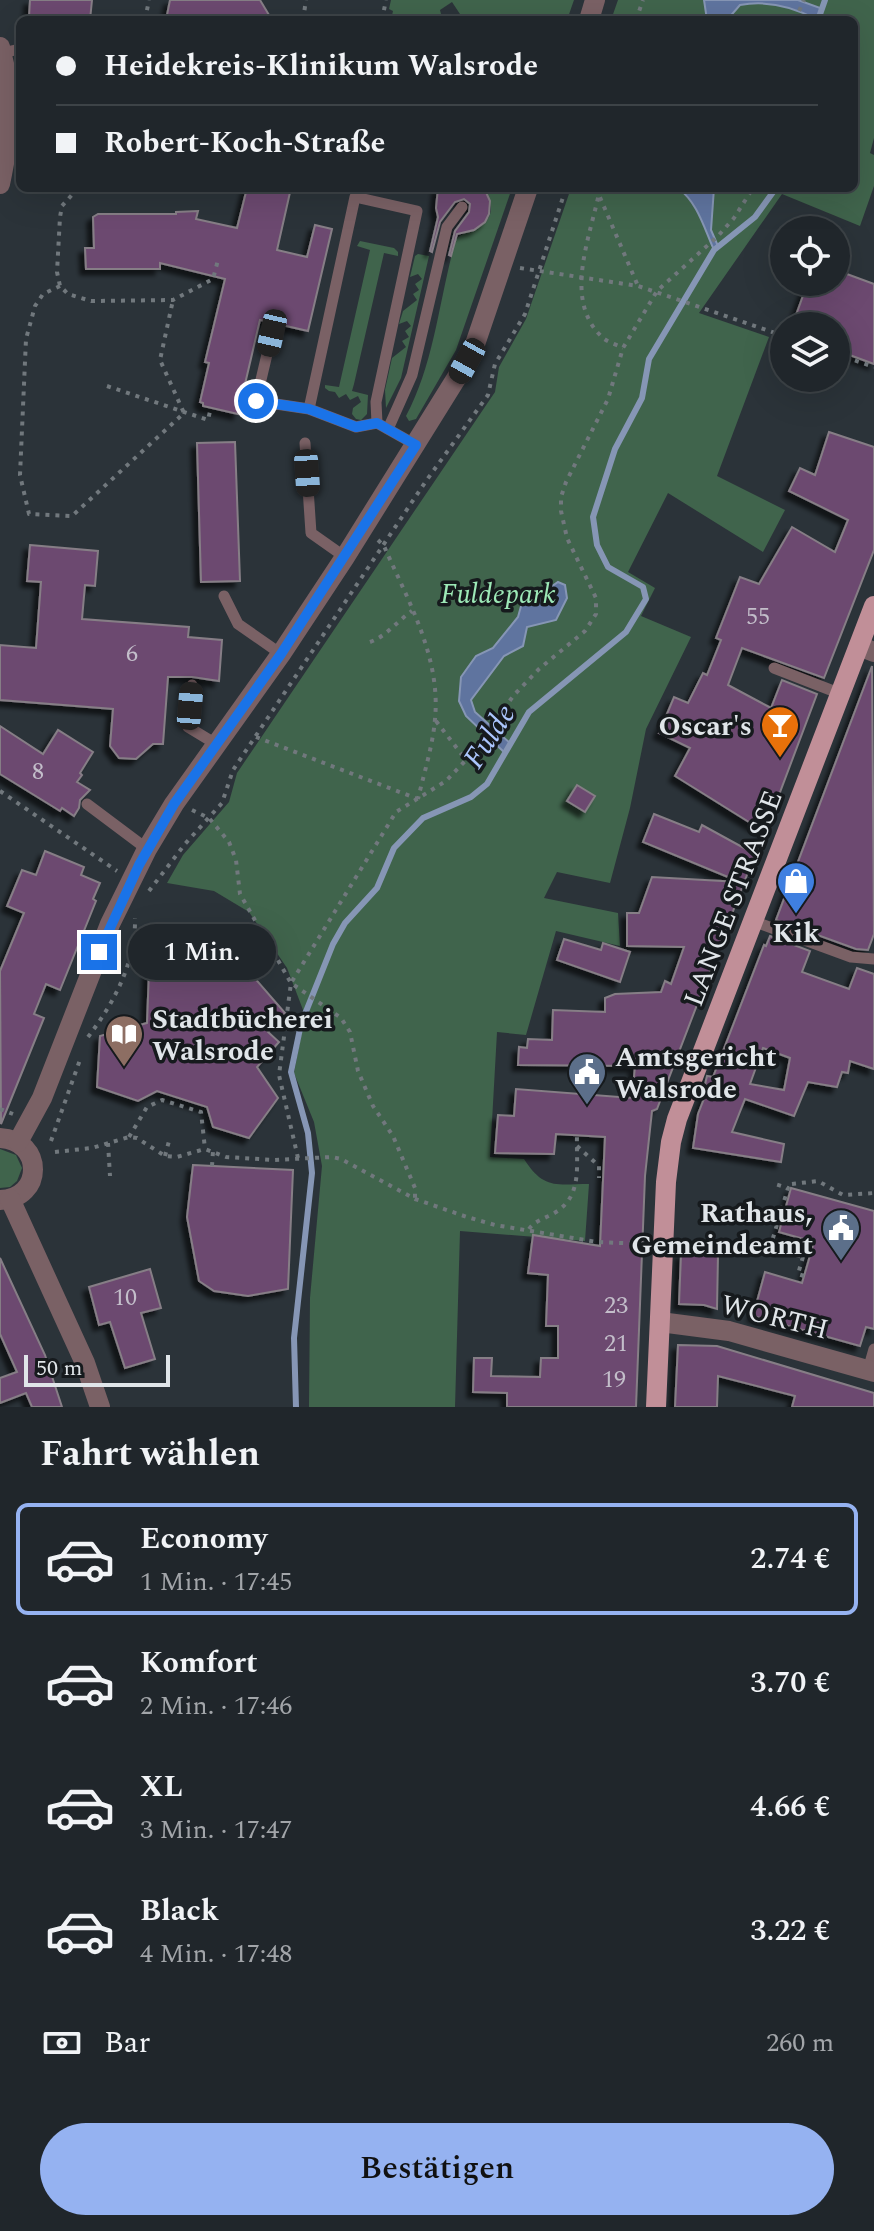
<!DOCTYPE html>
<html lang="de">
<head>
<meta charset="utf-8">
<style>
	:root { --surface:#20262b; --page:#282e33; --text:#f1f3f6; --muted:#a2a5a9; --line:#3d4347; --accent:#95b2f1 }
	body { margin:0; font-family:Spectral,serif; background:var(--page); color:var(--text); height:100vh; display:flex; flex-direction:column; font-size:30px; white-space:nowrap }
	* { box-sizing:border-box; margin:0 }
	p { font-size:26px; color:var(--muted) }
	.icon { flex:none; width:44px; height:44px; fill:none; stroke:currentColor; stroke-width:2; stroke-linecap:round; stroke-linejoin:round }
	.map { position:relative; height:1407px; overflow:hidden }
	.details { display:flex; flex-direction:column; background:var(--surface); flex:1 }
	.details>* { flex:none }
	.banner { position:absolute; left:16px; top:16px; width:842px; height:176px; border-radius:12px; box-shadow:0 8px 32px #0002,0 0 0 2px var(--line); display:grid; align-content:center; height:176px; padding:0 40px; background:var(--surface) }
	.fabs { position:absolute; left:770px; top:216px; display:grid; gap:16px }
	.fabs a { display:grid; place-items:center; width:80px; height:80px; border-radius:50%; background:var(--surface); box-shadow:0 8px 32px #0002,0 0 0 2px var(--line); font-size:40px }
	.scale { position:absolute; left:24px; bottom:20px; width:146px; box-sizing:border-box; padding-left:8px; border:4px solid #e0e5e9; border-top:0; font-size:22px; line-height:28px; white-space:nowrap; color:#e0e5e9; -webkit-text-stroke:6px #161a1d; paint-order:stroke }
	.end { position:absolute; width:36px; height:36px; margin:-18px; border:10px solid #1a73e8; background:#fff; box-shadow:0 0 0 4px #fff }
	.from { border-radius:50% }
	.bubble { position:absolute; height:56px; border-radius:28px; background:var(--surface); box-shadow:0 8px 32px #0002,0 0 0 2px var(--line); font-size:26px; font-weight:600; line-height:56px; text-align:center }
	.car { position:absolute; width:24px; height:48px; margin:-24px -12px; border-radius:10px; box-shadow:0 0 6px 2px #0007; background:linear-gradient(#222 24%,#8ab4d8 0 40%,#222 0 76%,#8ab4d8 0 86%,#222 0) }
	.banner b { display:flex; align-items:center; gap:28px; height:76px; font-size:30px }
	.banner b+b { border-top:2px solid var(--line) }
	.banner i { width:20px; height:20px; background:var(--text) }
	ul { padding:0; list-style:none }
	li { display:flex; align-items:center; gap:24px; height:112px; margin:0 16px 12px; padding:0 24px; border:4px solid transparent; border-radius:12px }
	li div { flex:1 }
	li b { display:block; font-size:30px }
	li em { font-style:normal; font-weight:600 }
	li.active { border-color:var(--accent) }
	li>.icon { width:72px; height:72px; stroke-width:1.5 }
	h2 { padding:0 40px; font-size:36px; line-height:96px }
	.pay { display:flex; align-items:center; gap:20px; height:88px; padding:0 40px; font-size:30px }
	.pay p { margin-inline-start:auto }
	.cta { display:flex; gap:16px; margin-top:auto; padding:16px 40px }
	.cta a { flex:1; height:92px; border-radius:48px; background:var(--accent); color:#111; font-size:32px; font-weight:600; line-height:92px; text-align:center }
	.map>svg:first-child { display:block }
</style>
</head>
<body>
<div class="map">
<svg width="874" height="1407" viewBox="0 0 874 1407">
	<defs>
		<filter id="shadow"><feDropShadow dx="-5.5" dy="5.5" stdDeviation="2" flood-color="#0009"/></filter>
	</defs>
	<rect width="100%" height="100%" fill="#2b3339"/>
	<g fill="#40644c">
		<path d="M391 0H574L567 20H464L452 2 440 10 441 14 431 20H391L393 11 389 9Z"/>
		<path d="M618 0H874V138L870 153 874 155V186L860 226 782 194 699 313 769 337 717 476 785 510 763 552 668 493 628 572 655 588 641 616 691 637 646 729 630 808 610 883 557 872 544 898 618 913 620 946 556 931 526 1035 497 1032 490 1157 524 1159C544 1190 556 1184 589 1184L585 1241 460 1231 455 1407H309L310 1298 322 1166 314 1122 294 1073 305 1015 287 968 249 912 214 891 167 883 183 855 229 802 237 773 495 392 499 367 526 319 571 188H854V20H611Z"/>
		<path d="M484 188H512L456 350 416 419 409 421 406 416C435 362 439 298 456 239 473 224 505 226 484 188Z"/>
		<path d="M360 241 394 248 398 252V256L384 253 354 384 352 391 368 395 367 414 361 420 356 419 352 414 353 408 361 402 358 396 350 400 346 394 339 398 335 392 329 391 325 388V385L339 387 370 250 357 246Z"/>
		<path d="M418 254 429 256 401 378 386 408 385 390 392 358 406 347 402 341 409 337 405 331 411 326 407 321 399 324 403 311 417 300 413 294 419 290 415 284 422 279 418 274 410 277 415 256Z"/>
		<path d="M0 1149 16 1155 22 1168 17 1181 10 1187 0 1188Z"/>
	</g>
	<g fill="#5f749f" stroke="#8696b5" stroke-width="2">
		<path d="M704 0H798L823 9 818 20C794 7 767 0 740 5L727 20H707Z"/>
		<path d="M678 188H714L711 230 718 246 714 250C704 228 698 203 678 188Z"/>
		<path d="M558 582 565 585 567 598 556 620 527 627 523 646 504 656 471 700 475 712 510 743 505 753 466 716 459 701 461 677 476 656 493 648 518 617 523 599 538 596Z"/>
	</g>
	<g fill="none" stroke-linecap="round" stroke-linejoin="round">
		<g stroke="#8696b5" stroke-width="6">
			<path d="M818 20 825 0"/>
			<path d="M296 1407 294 1338 312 1173 308 1133 291 1072 301 1024 333 944 345 923 377 888 394 848 423 818 471 797 487 784 529 712 626 632 646 599 643 587 608 567 597 545 593 517 615 449 642 398 649 359 714 250 755 217 776 188"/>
		</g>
	</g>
	<g fill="#6c4a6f" stroke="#867e86" stroke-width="2" fill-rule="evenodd" filter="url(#shadow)">
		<path d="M30 0H92L90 20 29 17Z"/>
		<path d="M170 0H260L272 20H166Z"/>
		<path d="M247 188H291L277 250 307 257 315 225 332 229 308 331 260 320 238 414 203 406V403L200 402 209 363 205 362 225 279 160 263V269H86L85 248H94L93 217 98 214H176V212L198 211 196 219 237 228Z"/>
		<path d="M438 188H484L490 201 489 214 485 222 474 230 457 234 451 256 449 255 455 231 469 212 470 204 464 199 455 202 440 222 432 252 430 251 438 217 436 208Z"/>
		<path d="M836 270 874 284V364L836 350V326H792L808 282H836Z"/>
		<path d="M829 432 874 447V550L824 678 742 648 728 685 771 708 782 680 817 694 765 832 675 776 690 748 659 733 674 697 688 703 703 673 707 675 721 640 716 638 740 577 759 584 792 527 835 552 848 520 789 491 800 468 815 475Z"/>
		<path d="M235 442 240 581 201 582 197 443Z"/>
		<path d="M30 545 98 551 95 586 85 585 82 619 189 627 188 637 222 640 219 681 192 677H168L163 744H153L136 759 119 758 110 746 113 709 0 700V645L36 648 41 582 27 581Z"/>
		<path d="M872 666 874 934 868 950 856 949 776 920Z"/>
		<path d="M0 726 43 754 58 730 93 752 80 773 82 775 77 782 90 790 80 800 79 808 74 816 62 808 60 811 0 774Z"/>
		<path d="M577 785 595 796 585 812 567 801Z"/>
		<path d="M654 814 699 832 702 825 755 854 657 1109 652 1111 645 1176 636 1407H507V1393L473 1392 474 1358H492L491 1376 540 1377 541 1358H558V1326H546L548 1275 528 1273 533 1235 600 1246 605 1137 556 1134 554 1154 495 1153 498 1115 514 1116 516 1089 632 1098 635 1066 518 1065 519 1047 527 1048 528 1039 552 1040 553 1010 605 1012V998L615 994 661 992 665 981 671 984 684 947 627 946V913H639L652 877 740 882 643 842Z"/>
		<path d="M45 851 84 867 81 875 100 883 93 899 96 901 60 990 46 984 34 1014 44 1018 1 1124 0 971 24 913 7 906 22 870 36 875Z"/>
		<path d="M238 934 254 955 246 968 285 1013 268 1032 279 1042 257 1067 278 1098 249 1138 213 1127 207 1107 157 1091 138 1101 97 1087 100 1036 147 1023 149 971 190 960 191 962 216 956 215 942Z"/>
		<path d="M770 936 810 951 802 972 849 989 857 968 874 974V1069L850 1061 848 1073 842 1072 837 1087 808 1082 794 1116 745 1099 732 1132 784 1144 781 1162 693 1148 698 1114 709 1086 705 1085 706 1080 707 1076 713 1077 764 945 766 946ZM763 1048 790 1058 784 1090 750 1084Z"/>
		<path d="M564 939 601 950 603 943 630 952 620 982 557 960Z"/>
		<path d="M193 1165 293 1170 288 1289 248 1296 214 1291 199 1281 187 1217Z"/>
		<path d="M791 1188 874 1211V1329L866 1327 860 1346 753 1316 765 1272 802 1283 814 1242 779 1232Z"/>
		<path d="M681 1254 718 1255 717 1309 704 1305 679 1304Z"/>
		<path d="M0 1258 45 1355 62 1407H32L26 1393 0 1403V1378L17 1372 0 1334Z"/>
		<path d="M150 1269 161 1308 141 1313 155 1359 125 1368 110 1322 99 1325 89 1287Z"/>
		<path d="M678 1345 717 1346 874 1393V1407H792L795 1396 718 1376 717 1407H675Z"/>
	</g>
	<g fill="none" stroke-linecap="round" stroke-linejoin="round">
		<g stroke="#71787d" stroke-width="4" stroke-dasharray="4 6" stroke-linecap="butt">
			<path d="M145 20 149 0"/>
			<path d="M303 20 306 0"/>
			<path d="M382 20 386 0"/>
			<path d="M636 20 643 0"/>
			<path d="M795 20 804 0"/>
			<path d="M78 188 62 206 60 217 57 272 60 286 68 294 91 301 173 300 213 279 218 260"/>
			<path d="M596 188 638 286"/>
			<path d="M600 188C592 233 562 298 601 336 606 342 616 344 623 348"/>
			<path d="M520 268 638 286 784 336"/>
			<path d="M60 286 43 294 35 306 26 339 20 475 29 514 72 516 184 413 160 360 173 300"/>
			<path d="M836 354 874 367"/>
			<path d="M107 386 208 420 211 407"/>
			<path d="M378 540 384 546C408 601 441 657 435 719 433 745 424 773 418 799"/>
			<path d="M370 642C387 636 397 621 412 611"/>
			<path d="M436 721 466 760"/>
			<path d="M256 737 418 799"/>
			<path d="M0 791 117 871"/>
			<path d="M192 810 209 818 229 842 236 860 240 894 291 983 341 1018 350 1032 358 1071 373 1106 393 1136 415 1188V1199"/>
			<path d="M149 891 185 844 222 803 233 770 255 737 426 481 488 395 495 364 525 314 566 188"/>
			<path d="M88 1037C114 1003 136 962 135 918"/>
			<path d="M0 1109 13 1114"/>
			<path d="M129 1137 147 1107 162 1100 201 1112 205 1149"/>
			<path d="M51 1141 81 1057"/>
			<path d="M108 1143 110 1176"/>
			<path d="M577 1146 599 1166V1178"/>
			<path d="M55 1152 92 1148 129 1137 137 1138 165 1156 177 1157 205 1149 226 1157 273 1160 332 1157 341 1159 415 1199 467 1217 495 1225 597 1242 646 1244"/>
			<path d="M165 1156 169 1141"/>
			<path d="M298 1158 279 1075 291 983 396 812 446 781 466 760 514 695 539 669 585 631 596 614V598L567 538 561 511V497L566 482 608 399 623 348 657 291 718 236 734 218 753 188"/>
			<path d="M212 1166 213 1151"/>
			<path d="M792 1184 818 1181 843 1195 874 1193"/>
			<path d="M529 1229C535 1220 547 1218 556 1212 583 1195 576 1164 577 1136"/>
			<path d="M758 1245 803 1257"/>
			<path d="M770 1248 788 1188 775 1184"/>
			<path d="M804 1276 798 1274 805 1250 811 1252"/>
		</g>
		<g stroke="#7a6165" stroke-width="11">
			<path d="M2 53 20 49"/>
			<path d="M272 333 256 401 309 409 356 427 377 423 416 445"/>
			<path d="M309 409 355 197 417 211 376 402 377 423"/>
			<path d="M388 429 412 375 447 227 462 207"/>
			<path d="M305 443 311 533 345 557"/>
			<path d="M224 596 238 624 281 654"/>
			<path d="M774 668 841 694"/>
			<path d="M192 685 188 727 216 744"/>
			<path d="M87 804 147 849"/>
			<path d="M753 921 851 957 874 959"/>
			<path d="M868 1370 874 1349"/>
		</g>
		<g stroke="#7a6165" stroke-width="20">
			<path d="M589 20 595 0"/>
			<path d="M0 47C14 100 11 132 0 184"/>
			<path d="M859 646 874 652"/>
			<path d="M0 1138C44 1140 44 1199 0 1200"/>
			<path d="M18 1142 42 1098 110 924 147 849 174 804 281 654 345 557 472 353 528 188"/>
			<path d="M10 1199 85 1363 100 1407"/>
			<path d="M660 1322 729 1331 874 1372"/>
		</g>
		<path stroke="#c18f98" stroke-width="20" d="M656 1407 666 1182 671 1142 677 1119 874 606"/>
	</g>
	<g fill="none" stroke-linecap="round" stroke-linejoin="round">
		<path stroke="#1a73e8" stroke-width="10" d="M99 952 139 865 174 804 281 654 416 445 377 423 356 427 309 409 256 401"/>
	</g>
	<defs>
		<symbol id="bar-pin" viewBox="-11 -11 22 30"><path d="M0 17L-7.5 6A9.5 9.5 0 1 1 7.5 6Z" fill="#e8710a" stroke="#161a1d"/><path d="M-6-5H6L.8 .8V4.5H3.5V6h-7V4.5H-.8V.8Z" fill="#fff"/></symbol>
		<symbol id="shop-pin" viewBox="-11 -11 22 30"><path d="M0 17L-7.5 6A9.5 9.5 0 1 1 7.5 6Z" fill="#3f7fe0" stroke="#161a1d"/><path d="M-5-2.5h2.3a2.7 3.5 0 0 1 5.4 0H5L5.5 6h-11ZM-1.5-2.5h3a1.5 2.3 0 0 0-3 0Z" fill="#fff"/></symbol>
		<symbol id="library-pin" viewBox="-11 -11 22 30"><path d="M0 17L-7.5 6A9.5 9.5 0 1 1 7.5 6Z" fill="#8d6e63" stroke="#161a1d"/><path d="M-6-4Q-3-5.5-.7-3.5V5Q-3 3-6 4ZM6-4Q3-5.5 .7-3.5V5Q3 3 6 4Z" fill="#fff"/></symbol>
		<symbol id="civic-pin" viewBox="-11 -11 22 30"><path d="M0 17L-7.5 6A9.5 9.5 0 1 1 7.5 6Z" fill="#5c6f8a" stroke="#161a1d"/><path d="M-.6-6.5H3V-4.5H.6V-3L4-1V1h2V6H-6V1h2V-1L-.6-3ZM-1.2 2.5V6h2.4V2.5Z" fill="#fff"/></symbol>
	</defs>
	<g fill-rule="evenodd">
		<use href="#bar-pin" x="758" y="703" width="44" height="60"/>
		<use href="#shop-pin" x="774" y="859" width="44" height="60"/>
		<use href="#library-pin" x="102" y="1012" width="44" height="60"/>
		<use href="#civic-pin" x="565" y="1050" width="44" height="60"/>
		<use href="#civic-pin" x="819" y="1206" width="44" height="60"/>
	</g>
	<g text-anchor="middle" stroke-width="7" stroke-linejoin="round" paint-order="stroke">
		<g font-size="24" fill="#c3beca">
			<text x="758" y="624">55</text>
			<text x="132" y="661">6</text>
			<text x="38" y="779">8</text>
			<text x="125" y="1305">10</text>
			<text x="616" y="1313">23</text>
			<text x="616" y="1351">21</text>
			<text x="614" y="1387">19</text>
		</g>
		<g font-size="28" font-style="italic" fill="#9de9b7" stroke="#161a1d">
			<text x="498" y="603">Fuldepark</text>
		</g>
		<g font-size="28" font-weight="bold" fill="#e0e5e9" stroke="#161a1d" text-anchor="end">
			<text x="752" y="735">Oscar's</text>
			<text x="796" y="942" text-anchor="middle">Kik</text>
			<text x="152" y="1028" text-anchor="start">Stadtbücherei<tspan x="152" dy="32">Walsrode</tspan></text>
			<text x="615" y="1066" text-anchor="start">Amtsgericht<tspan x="615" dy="32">Walsrode</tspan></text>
			<text x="813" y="1222">Rathaus,<tspan x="813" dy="32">Gemeindeamt</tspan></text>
		</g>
		<g font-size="28" fill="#e0e5e9" stroke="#161a1d">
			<text transform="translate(732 898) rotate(-69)" y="10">LANGE STRASSE</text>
			<text transform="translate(775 1316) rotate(14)" y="10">WORTH</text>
		</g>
		<g font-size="30" font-style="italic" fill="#acc6fd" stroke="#161a1d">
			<text transform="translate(489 736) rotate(-57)" y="10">Fulde</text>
		</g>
	</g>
</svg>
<div class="fabs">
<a><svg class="icon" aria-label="locate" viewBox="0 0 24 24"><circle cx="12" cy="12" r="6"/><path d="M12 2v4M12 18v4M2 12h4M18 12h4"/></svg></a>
<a><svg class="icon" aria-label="layers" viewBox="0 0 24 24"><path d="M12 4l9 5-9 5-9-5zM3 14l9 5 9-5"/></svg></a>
</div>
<div class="scale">50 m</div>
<i class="end from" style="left:256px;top:401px"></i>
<i class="end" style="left:99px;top:952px"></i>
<div class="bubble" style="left:128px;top:924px;width:148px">1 Min.</div>
<i class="car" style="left:272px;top:333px;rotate:193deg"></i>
<i class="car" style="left:467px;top:361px;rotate:209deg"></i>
<i class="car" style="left:307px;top:473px;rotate:176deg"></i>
<i class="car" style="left:190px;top:706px;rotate:5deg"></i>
<div class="banner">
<b><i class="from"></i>Heidekreis-Klinikum Walsrode</b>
<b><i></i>Robert-Koch-Straße</b>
</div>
</div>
<section class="details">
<h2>Fahrt wählen</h2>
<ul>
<li class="active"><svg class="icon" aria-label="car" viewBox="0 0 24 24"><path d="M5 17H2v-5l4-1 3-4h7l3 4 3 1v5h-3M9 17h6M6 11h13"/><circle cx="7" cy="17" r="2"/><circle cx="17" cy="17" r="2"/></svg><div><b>Economy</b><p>1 Min. · 17:45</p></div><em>2.74 €</em></li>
<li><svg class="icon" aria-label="car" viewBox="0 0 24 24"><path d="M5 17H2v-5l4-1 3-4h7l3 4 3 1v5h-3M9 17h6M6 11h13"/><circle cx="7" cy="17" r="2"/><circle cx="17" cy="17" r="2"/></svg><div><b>Komfort</b><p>2 Min. · 17:46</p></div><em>3.70 €</em></li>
<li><svg class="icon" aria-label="car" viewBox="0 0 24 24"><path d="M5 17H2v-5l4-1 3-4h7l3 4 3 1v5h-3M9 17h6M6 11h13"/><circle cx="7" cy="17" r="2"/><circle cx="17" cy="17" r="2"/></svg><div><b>XL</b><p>3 Min. · 17:47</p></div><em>4.66 €</em></li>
<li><svg class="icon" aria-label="car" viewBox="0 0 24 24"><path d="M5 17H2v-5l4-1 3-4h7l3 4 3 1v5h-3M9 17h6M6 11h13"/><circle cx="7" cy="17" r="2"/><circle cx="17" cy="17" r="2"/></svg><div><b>Black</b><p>4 Min. · 17:48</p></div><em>3.22 €</em></li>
</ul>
<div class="pay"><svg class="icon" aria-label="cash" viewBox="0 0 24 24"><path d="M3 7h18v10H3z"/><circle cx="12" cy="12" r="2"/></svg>Bar<p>260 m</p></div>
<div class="cta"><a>Bestätigen</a></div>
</section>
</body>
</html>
